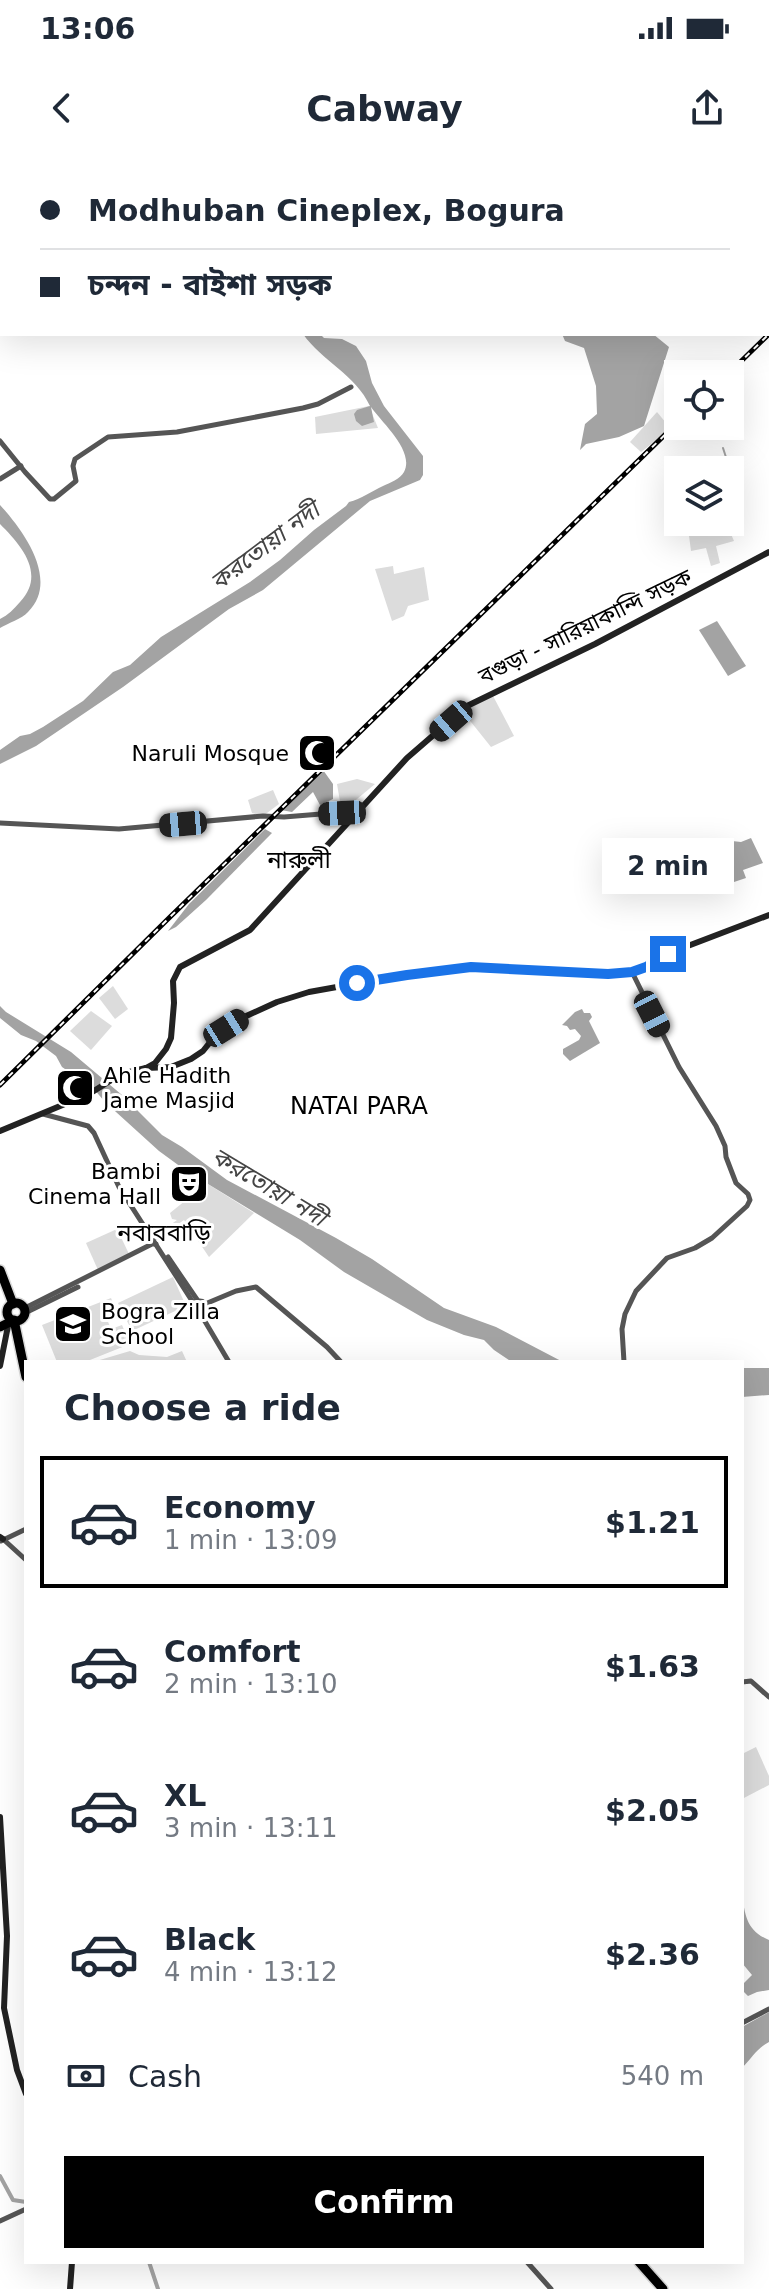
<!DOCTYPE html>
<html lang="en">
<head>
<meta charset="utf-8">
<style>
	:root { --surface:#fff; --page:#f2f2f3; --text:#1f2937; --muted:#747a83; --line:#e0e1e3; --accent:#000 }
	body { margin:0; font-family:"DejaVu Sans","Noto Sans Bengali",sans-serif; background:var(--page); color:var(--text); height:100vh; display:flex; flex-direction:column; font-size:30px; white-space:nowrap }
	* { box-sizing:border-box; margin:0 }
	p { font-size:26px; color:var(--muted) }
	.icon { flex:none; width:44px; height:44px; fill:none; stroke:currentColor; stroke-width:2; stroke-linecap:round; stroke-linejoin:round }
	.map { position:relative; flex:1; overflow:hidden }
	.side { position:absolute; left:24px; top:1200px; width:720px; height:904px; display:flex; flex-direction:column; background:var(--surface); border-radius:0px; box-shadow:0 8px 32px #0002 }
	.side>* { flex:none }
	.banner { position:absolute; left:0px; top:0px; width:770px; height:176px; box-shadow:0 8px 32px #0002; display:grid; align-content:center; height:176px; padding:0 40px; background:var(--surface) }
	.buttons { position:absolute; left:664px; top:200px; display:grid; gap:16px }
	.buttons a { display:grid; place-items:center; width:80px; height:80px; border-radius:0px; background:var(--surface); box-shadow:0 8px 32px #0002; font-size:40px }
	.end { position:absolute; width:36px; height:36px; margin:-18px; border:10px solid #1a73e8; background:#fff; box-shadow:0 0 0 4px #fff }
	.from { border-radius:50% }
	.bubble { position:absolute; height:56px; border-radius:0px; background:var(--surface); box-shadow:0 8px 32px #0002; font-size:26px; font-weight:700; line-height:56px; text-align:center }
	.car { position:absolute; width:24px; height:48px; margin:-24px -12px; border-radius:10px; box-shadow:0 0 6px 2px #0007; background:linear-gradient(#222 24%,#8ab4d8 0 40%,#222 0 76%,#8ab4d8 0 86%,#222 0) }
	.banner b { display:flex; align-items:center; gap:28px; height:76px; font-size:30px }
	.banner b+b { border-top:2px solid var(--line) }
	.banner i { width:20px; height:20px; background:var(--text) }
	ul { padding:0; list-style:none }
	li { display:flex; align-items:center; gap:24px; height:132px; margin:0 16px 12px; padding:0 24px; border:4px solid transparent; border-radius:0px }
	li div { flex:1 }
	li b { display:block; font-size:30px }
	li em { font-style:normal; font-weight:700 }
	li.current { border-color:var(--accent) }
	li>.icon { width:72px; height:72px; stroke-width:1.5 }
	h2 { padding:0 40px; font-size:36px; line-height:96px }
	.pay { display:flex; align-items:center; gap:20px; height:88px; padding:0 40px; font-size:30px }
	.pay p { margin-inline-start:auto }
	.primary-button { display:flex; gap:16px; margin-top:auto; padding:16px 40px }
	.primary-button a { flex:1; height:92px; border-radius:0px; background:var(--accent); color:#fff; font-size:32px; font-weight:700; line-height:92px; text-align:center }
	.status { display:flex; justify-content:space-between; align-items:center; height:56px; padding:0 40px; background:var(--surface); direction:ltr }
	.status svg { height:22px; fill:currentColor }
	header { display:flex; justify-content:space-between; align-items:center; height:104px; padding:0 40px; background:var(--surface); font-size:36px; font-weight:700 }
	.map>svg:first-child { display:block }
</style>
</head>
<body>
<div class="status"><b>13:06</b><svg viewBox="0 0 49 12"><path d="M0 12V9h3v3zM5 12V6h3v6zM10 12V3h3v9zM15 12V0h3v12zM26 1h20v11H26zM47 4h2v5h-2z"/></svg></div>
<header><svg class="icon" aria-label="back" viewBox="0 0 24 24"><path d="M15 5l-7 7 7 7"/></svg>Cabway<svg class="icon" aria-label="share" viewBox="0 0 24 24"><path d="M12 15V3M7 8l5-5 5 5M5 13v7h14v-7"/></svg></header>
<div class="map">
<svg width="769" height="2129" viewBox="0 0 769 2129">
	<rect width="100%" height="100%" fill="#fff"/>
	<g fill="#dcdcdc">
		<path d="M369 246 378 268 316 274 315 257Z"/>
		<path d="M657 252 671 269 641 292 630 282Z"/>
		<path d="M727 362 730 369V366L734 364 735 373 731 374 734 381 716 386 720 403 711 406 706 388 691 391 688 368Z"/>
		<path d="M393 406 394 414 424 407 429 440 408 446 404 456 392 461 375 409Z"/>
		<path d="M492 534 514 576 491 587 463 552Z"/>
		<path d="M357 619 375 624 345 649 341 647 337 624Z"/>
		<path d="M273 630 279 644 263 656 252 653 248 640Z"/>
		<path d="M113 826 128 849 115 859 99 838Z"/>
		<path d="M91 851 112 866 91 890 70 871Z"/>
		<path d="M203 1021 254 1053 209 1097 184 1060 154 1082 152 1078 177 1060 172 1059 170 1053 191 1036 189 1032Z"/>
		<path d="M117 1069 130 1096 98 1110 86 1083Z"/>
		<path d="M173 1117 186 1146 132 1171 118 1143Z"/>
		<path d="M111 1138 115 1148 104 1152 111 1169 122 1165 130 1184 85 1202H57L42 1165Z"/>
		<path d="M130 1191 139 1195 167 1197 182 1191 187 1202H93Z"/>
		<path d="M756 1587 769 1616V1625L742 1639V1594Z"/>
	</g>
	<g fill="#a3a3a3">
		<path d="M303 174H320L324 178 342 179 356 186 366 201 372 223 384 246 423 296V315L420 320 370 341 263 430 229 449 123 527 36 586 0 604V590L20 576 30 574 43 567 83 541 113 512 130 505 161 477 250 422 280 400 314 370 346 346 349 342C361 339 372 331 383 326 390 323 400 319 404 312 415 291 382 263 371 247L374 262 362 266 356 261 354 254 357 250 370 246C356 215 322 201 303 174Z"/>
		<path d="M562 174H653L669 187 644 266 619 277 586 284 580 290 585 264 597 254 596 226 584 188 565 181Z"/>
		<path d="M0 345C23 370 60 420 28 452 22 459 8 463 0 468V459C8 455 14 449 20 442 46 414 22 386 0 364Z"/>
		<path d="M717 461 746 506 728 516 699 470Z"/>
		<path d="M323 610 333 624V639L320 645 313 632 292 652 281 650Z"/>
		<path d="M265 669 272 673 206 740 176 767 168 771 189 744Z"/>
		<path d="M751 678 763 703 743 710 746 718 731 723 722 704 715 705 711 690 732 681 741 682Z"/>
		<path d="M0 846 6 852 71 892 122 935 162 975 182 987 227 1020 336 1078 372 1099 444 1148 496 1167 563 1202H512L494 1190 484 1180 464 1175 427 1160 344 1112 300 1080 185 1010 159 991 105 942 93 928 62 907 56 896 36 881 21 875 0 858Z"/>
		<path d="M582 849 584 853H590L592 857 589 861 600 883 570 901 563 894V889L579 880 581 876 575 869 570 870 567 866 562 865 575 852Z"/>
		<path d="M742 1208H769V1235L742 1237Z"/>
		<path d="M742 1734C745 1756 747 1771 769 1780V1830L757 1832 748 1836 742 1830 744 1823 752 1815 742 1803Z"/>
		<path d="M769 1852V1882C756 1889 753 1897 742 1908V1867Z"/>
	</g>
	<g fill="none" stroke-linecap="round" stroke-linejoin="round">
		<path stroke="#a3a3a3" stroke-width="2" d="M723 288 735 325"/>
		<g stroke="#a3a3a3" stroke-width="4">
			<path d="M0 2016 13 2040 26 2042"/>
			<path d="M149 2102 158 2129"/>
		</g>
		<defs>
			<g id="trunk">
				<path d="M0 1110 13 1144"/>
				<circle cx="16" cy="1152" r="9"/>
				<path d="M0 1167 14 1160 26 1217"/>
				<path d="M639 2102 663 2129"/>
			</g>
		</defs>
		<use href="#trunk" stroke="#dbdbdb" stroke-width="12"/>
		<g stroke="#555" stroke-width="5">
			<path d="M0 281 25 312 50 339H54L76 321 73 306 75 299 108 277 177 272 303 248 318 244 351 227"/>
			<path d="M0 319 21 306"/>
			<path d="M0 663 119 669 263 656 284 657 358 651"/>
			<path d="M43 954 88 966 94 973 119 1027 194 1144"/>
			<path d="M168 1097 198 1141"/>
			<circle cx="200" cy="1147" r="6"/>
			<path d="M205 1144 236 1131 256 1127 327 1187 341 1202"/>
			<path d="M25 1148 152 1084H156"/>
			<path d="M25 1153 78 1127"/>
			<path d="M200 1153 229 1202"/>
			<path d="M624 1202 622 1169 625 1154 636 1131 667 1098 695 1088 712 1078 747 1046 750 1040 748 1034 736 1023 726 997 725 986 716 966 679 907 632 812"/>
			<path d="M3 1379 26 1400"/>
			<path d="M1 1381 26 1369"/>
			<path d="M742 1522 751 1521 769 1537"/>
			<path d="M742 1863 769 1849"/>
			<path d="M0 2061 26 2049"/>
			<path d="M527 2102 551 2129"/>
		</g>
		<g stroke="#222" stroke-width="6">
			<path d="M146 908 171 907 191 899 203 891 211 881 226 868 244 857 277 842 309 832 387 818 471 807 608 814 632 812 646 807 672 792 769 755"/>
			<path d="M0 971 89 934 121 914 146 908 155 903 166 889 171 878 174 843 173 821 180 807 250 770 407 598 467 546 595 484 769 392"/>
			<path d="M0 1206 9 1161"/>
			<path d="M0 1377 3 1379"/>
			<path d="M0 1657 7 1776 4 1848 17 1910 26 1934"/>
			<path d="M70 2129 72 2102"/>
		</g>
		<use href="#trunk" stroke="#000" stroke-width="9"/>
		<defs>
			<g id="rail">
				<path d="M728 214 769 174"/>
				<path d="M0 925 170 757 678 262"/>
			</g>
		</defs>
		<use href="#rail" stroke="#000" stroke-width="5"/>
		<use href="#rail" stroke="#fff" stroke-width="2" stroke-dasharray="6" stroke-linecap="butt"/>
	</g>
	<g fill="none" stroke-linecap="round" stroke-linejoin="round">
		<path stroke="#1a73e8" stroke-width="10" d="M357 823 407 815 471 807 608 814 632 812 646 807 668 794"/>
	</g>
	<defs>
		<symbol id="mosque-square" viewBox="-11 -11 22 22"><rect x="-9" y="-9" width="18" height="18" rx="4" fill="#000" stroke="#fff"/><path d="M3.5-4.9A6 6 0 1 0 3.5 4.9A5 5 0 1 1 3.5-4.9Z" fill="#fff"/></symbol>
		<symbol id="theatre-square" viewBox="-11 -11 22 22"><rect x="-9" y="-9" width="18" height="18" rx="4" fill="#000" stroke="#fff"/><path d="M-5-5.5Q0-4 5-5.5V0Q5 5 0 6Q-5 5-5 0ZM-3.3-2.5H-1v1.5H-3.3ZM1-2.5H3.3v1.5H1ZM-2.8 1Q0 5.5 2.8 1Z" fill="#fff"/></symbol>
		<symbol id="school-square" viewBox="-11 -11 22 22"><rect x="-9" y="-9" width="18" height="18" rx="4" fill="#000" stroke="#fff"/><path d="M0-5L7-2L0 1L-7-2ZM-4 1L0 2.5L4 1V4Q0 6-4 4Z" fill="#fff"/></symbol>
	</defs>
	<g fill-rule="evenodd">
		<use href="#mosque-square" x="295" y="571" width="44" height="44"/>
		<use href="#mosque-square" x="53" y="906" width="44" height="44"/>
		<use href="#theatre-square" x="167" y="1002" width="44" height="44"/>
		<use href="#school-square" x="51" y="1142" width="44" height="44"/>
	</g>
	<g text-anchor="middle" stroke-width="6" stroke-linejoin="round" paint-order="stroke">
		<g font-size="22" fill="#000" stroke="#fff">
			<text transform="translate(585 466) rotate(-26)" y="8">বগুড়া - সারিয়াকান্দি সড়ক</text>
		</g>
		<g font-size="22" fill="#000" stroke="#fff" text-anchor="end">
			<text x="289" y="601">Naruli Mosque</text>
			<text x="103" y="923" text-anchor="start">Ahle Hadith<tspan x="103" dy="25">Jame Masjid</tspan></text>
			<text x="161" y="1019">Bambi<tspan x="161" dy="25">Cinema Hall</tspan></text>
			<text x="101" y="1159" text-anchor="start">Bogra Zilla<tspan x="101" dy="25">School</tspan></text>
		</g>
		<g font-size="24" font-style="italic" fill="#444" stroke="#fff">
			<text transform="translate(265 386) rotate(-37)" y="8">করতোয়া নদী</text>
			<text transform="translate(269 1027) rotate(31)" y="8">করতোয়া নদী</text>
		</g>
		<g font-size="24" fill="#000" stroke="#fff">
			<text x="299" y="708">নারুলী</text>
			<text x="359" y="954">NATAI PARA</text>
			<text x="164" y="1081">নবাববাড়ি</text>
		</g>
	</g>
</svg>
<div class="buttons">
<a><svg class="icon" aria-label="locate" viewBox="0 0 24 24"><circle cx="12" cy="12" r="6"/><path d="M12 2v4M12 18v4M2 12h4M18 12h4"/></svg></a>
<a><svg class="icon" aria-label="layers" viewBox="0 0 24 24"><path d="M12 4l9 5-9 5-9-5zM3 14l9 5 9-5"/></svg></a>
</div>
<i class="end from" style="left:357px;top:823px"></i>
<i class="end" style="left:668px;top:794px"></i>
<div class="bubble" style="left:602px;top:678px;width:132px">2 min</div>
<i class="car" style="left:451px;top:561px;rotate:229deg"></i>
<i class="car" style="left:342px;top:653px;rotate:267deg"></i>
<i class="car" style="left:183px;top:664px;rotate:265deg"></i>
<i class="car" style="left:652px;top:854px;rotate:153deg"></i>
<i class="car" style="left:226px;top:868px;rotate:58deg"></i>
<div class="banner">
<b><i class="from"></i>Modhuban Cineplex, Bogura</b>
<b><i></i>চন্দন - বাইশা সড়ক</b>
</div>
<section class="side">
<h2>Choose a ride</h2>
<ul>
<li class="current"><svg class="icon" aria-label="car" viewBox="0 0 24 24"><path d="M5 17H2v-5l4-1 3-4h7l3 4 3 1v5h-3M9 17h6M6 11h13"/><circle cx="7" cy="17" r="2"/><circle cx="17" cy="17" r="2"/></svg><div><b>Economy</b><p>1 min · 13:09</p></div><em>$1.21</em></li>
<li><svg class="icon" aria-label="car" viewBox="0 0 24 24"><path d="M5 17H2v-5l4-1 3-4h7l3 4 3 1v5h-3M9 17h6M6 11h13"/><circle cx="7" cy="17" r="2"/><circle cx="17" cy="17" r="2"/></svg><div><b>Comfort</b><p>2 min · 13:10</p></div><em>$1.63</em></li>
<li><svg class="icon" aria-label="car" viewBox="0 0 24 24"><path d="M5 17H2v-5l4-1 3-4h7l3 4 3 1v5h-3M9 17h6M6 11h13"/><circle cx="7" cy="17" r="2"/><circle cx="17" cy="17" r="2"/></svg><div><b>XL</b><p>3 min · 13:11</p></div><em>$2.05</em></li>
<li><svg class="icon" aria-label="car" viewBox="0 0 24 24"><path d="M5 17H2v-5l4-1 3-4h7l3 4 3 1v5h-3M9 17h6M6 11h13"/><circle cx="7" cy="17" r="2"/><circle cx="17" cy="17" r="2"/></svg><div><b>Black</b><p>4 min · 13:12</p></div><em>$2.36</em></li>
</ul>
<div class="pay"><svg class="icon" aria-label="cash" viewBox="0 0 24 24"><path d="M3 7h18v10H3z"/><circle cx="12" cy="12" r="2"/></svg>Cash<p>540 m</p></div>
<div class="primary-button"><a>Confirm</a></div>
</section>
</div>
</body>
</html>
